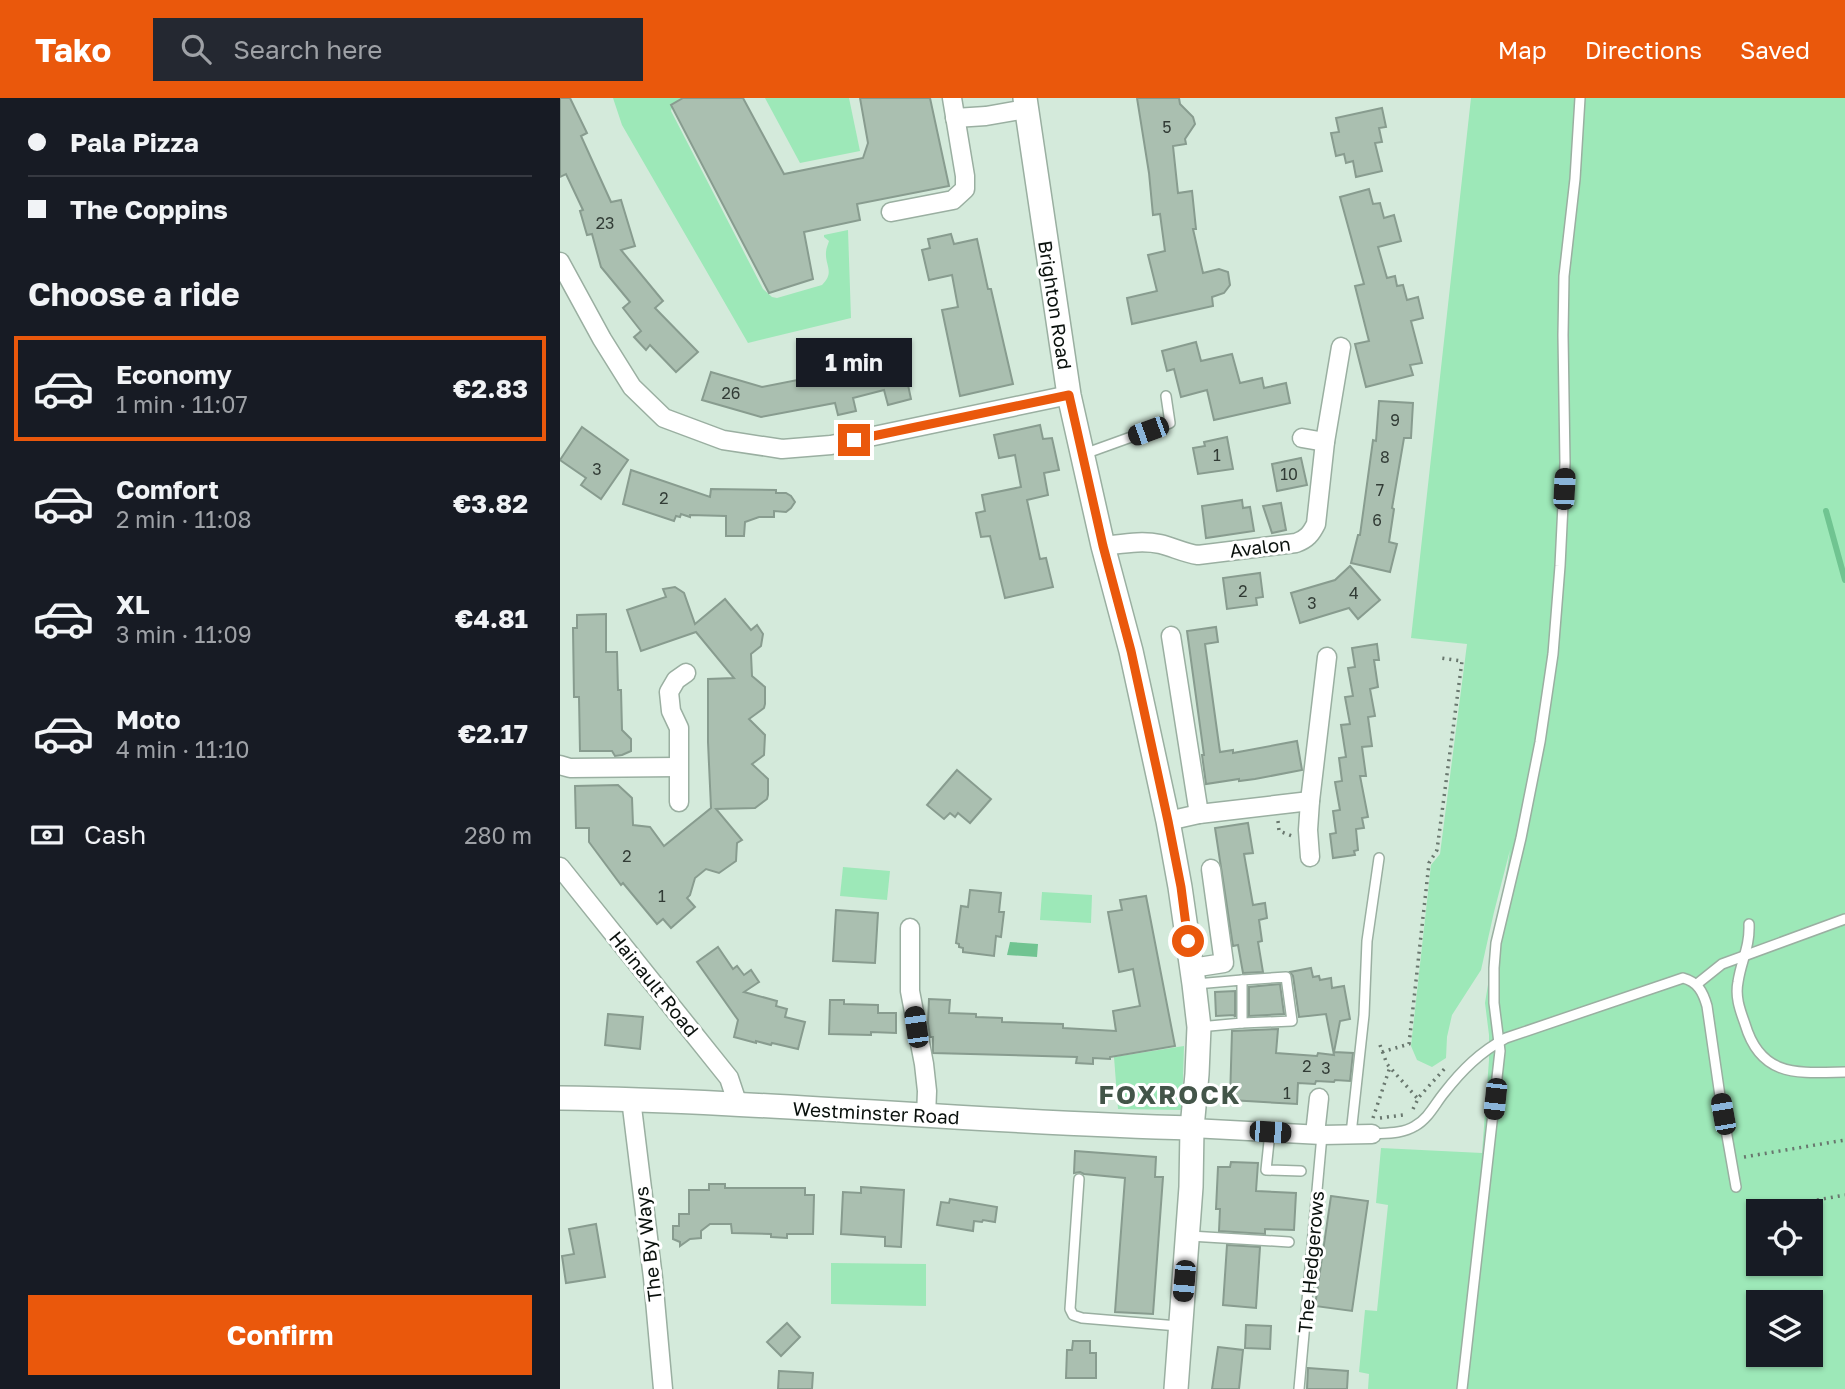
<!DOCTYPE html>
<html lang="en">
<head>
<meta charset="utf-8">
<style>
	:root { --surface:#171b24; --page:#242831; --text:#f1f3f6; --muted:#9ea1a6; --line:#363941; --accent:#ea580c }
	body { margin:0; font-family:"Golos Text",sans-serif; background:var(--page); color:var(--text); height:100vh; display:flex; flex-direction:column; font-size:26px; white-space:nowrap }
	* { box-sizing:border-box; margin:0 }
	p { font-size:23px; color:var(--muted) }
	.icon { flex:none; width:38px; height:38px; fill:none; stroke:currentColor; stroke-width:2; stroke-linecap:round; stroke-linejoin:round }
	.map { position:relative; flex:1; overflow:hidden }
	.sheet { display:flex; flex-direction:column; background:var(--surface); width:560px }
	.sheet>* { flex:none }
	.hud { display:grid; align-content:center; height:154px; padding:0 28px; background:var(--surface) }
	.buttons { position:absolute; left:1186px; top:1101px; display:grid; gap:14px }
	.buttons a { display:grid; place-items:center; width:77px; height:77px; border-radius:0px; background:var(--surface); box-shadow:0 2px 5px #0004; font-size:35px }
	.end { position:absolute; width:32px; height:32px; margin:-16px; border:9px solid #ea580c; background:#fff; box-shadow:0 0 0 4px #fff }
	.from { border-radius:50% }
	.bubble { position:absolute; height:49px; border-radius:0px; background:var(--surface); box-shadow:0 2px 5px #0004; font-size:23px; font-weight:700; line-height:49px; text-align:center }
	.car { position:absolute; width:21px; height:42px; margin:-21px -10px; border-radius:9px; box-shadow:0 0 5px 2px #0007; background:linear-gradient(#222 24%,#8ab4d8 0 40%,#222 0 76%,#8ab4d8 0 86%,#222 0) }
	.hud b { display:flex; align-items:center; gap:24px; height:66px; font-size:26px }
	.hud b+b { border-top:2px solid var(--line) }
	.hud i { width:18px; height:18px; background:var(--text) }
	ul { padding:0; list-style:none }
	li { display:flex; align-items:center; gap:21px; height:105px; margin:0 14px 10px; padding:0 14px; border:4px solid transparent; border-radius:0px }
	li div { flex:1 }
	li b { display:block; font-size:26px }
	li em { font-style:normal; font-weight:700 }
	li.on { border-color:var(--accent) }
	li>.icon { width:63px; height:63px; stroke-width:1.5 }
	h2 { padding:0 28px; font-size:32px; line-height:84px }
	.pay { display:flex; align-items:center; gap:18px; height:77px; padding:0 28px; font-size:26px }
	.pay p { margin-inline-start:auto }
	.button { display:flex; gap:14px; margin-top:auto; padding:14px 28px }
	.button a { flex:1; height:80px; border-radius:0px; background:var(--accent); color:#fff; font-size:28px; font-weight:700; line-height:80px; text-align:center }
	header { display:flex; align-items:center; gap:42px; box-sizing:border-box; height:98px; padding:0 35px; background:var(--accent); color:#fff }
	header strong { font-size:33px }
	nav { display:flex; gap:38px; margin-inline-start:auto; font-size:24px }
	.search { width:490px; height:63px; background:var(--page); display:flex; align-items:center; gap:18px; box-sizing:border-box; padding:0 24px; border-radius:0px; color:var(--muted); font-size:26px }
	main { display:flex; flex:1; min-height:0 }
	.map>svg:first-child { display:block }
</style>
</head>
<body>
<header>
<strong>Tako</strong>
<div class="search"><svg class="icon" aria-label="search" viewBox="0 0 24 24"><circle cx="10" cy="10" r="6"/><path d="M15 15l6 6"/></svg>Search here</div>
<nav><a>Map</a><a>Directions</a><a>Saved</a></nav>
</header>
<main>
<section class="sheet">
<div class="hud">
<b><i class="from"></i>Pala Pizza</b>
<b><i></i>The Coppins</b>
</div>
<h2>Choose a ride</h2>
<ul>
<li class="on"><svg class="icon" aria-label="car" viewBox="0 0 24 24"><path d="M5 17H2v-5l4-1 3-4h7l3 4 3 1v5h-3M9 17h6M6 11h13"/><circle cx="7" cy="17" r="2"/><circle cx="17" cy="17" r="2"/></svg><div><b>Economy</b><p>1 min · 11:07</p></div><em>€2.83</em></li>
<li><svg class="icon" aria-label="car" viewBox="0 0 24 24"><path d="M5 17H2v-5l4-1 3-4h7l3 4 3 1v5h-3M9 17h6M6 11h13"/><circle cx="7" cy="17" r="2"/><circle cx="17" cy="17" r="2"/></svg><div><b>Comfort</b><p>2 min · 11:08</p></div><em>€3.82</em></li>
<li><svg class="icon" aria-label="car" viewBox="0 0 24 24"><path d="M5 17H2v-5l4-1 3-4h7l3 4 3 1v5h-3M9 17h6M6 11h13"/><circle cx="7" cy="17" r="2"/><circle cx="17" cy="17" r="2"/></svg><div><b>XL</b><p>3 min · 11:09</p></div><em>€4.81</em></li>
<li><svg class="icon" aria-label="car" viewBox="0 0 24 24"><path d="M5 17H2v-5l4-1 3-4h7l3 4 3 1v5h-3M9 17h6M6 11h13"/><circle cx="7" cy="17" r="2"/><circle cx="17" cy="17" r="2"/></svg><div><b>Moto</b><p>4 min · 11:10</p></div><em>€2.17</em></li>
</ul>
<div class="pay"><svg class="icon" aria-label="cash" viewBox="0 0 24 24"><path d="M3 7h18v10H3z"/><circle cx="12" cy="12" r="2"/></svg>Cash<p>280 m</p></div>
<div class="button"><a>Confirm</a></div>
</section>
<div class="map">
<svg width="1285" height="1291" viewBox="0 0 1285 1291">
	<rect width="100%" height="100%" fill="#d4eadb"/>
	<g fill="#9de8b8" fill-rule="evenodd">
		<path d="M53 0H125L113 6 111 13 203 191 212 199 217 200 262 187C275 174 265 168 266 154 266 150 268 147 269 143L264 139V137L288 132 291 220 188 245 62 27Z"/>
		<path d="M205 0H289L300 53 240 65Z"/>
		<path d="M911 0H1285V1291H808L809 1276 799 1274 805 1212 817 1213 828 1107 816 1105 821 1050 922 1055 929 962V937L925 905 950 752 934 814 921 872 892 917 887 939 886 960 872 969 857 962 851 948 871 767 880 756 907 546 851 540ZM1199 1113H1251V1166H1199ZM1199 1204H1251V1256H1199Z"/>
		<path d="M283 769 330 773 327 802 280 798Z"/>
		<path d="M482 794 532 797 531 825 480 822Z"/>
		<path d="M624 948 622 1012 558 1011 554 959Z"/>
		<path d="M271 1165 366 1166V1208L271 1206Z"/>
	</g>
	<path fill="#70c491" d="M450 844 478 846 477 859 447 857Z"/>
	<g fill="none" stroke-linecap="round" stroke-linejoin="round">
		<path stroke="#70c491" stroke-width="6" d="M1266 413 1285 482"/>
	</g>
	<g fill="#aabfb0" stroke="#889c8f" stroke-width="2">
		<path d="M0 0H10L27 35 21 38 51 104 61 102 75 148 61 152 103 203 95 210 138 254 116 274 90 247 86 252 74 239 81 233 63 210 70 204 41 169 32 136 27 137 20 113 23 112 6 76 0 79Z"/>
		<path d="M123 0H183L224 76 303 60 308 45 300 0H370L389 88 297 106 300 122 244 134 253 181 209 195 111 7Z"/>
		<path d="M577 0H619L620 6 633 19 635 26 625 41 626 46 613 48 618 95 632 93 636 131H633L643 175 659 171 668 174 670 187 664 195 652 199 653 208 572 226 567 200 597 193 588 157 605 153 600 116 593 117 589 75Z"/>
		<path d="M822 10 826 29 819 30 822 44 815 45 822 73 796 79 793 63 786 65 784 56 776 58 771 35 779 34 776 20Z"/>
		<path d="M809 91 813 106 820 105 824 120 834 117 841 143 818 149 827 180 835 178 837 188 843 187 847 202 858 199 863 220 851 223 862 265 850 267 853 277 806 289 795 246 809 243 795 188 804 186 780 99Z"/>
		<path d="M391 136 394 146 417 141 428 191H431L453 286 400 298 382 212 398 209 392 177 369 182 362 152 370 150 368 141Z"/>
		<path d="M636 244 641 263 672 256 680 285 702 280 704 290 726 285 730 305 654 322 647 292 621 299 614 271 607 273 602 253Z"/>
		<path d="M287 266 289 275 314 269 315 275 344 268 351 301 328 307 324 292 293 300 296 313 278 317 275 305 201 319 142 302 151 274 202 289 268 276 267 271Z"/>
		<path d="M819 303 853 305 851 340H844L832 410 834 411 829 444 837 446 830 474 791 465 798 437H800L813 342 816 343Z"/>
		<path d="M480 327 483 341 492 340 499 372 484 375 488 397 467 402 480 461 486 460 493 489 445 500 430 438 421 439 416 415 425 413 422 397 461 389 455 357 439 360 434 337Z"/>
		<path d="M22 329 68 362 41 401 21 387 26 380 0 362Z"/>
		<path d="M667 339 673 371 638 376 633 350 645 348 644 344Z"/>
		<path d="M741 360 747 387 717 393 712 366Z"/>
		<path d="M71 372 150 399 151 391 216 392V395H226L231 398 235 404 231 410 226 414 214 413V419H199L185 424 184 438H166V418L130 417V419L121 416 120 419 116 418 114 423 63 406Z"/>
		<path d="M682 402 683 410 690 409 694 433 646 440 642 408Z"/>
		<path d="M721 405 726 432 712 435 703 408Z"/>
		<path d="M790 468 820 502 798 521 789 510 740 525 731 495 775 482Z"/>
		<path d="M700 475 703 499 696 500 697 507 667 511 663 480Z"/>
		<path d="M115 489 124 495 135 526 165 501 191 532 197 527 203 536 201 548 191 556 192 578 205 589V606L204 610 189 621 205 637 204 657 192 666 208 681V697L207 701 195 710 156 711 182 742 177 745 176 763 159 775 146 771 135 780 130 797 127 800 135 809 111 830 103 821 97 826 63 785 61 787 29 744V730H16L15 688 58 687 72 700 73 727 90 729 104 748 151 710 148 644V581L174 580 136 534 81 553 67 512 106 499 103 491Z"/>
		<path d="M46 516V554H57L58 592H61L62 632 71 641V653L62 657 55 658 52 653H20L19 599H14L13 530H17V517Z"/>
		<path d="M656 529 658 544 645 546 660 654 673 652V655L737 643 742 672 695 681 679 683V681L646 686 642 657H644L627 533Z"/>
		<path d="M817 546 819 562H814L818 589 810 591 815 618 808 619 812 648 802 649 806 678H800L808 719 802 720 804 730 796 731 798 752 794 753 795 757 773 760 770 736 776 735 773 713 780 712 775 684 782 683 779 660 786 659 781 627 790 626 785 599 793 598 788 570 795 569 792 550Z"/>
		<path d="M397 672 431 701 410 725 398 715 395 719 390 715 384 721 367 707Z"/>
		<path d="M688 725 693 755 684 756 693 807 705 805 707 820 699 822 702 843 698 844 703 874 683 875 678 847 673 848 655 730Z"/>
		<path d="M410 792 441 795 439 814H444L441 839 436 838 434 858 403 854V850L399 849V846L396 845 401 808 408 809Z"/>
		<path d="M586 798 615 948 550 959V961L533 960V966L516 965 517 959 373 955V939H370L368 925 369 901 390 902 389 915 416 916V919L442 920V924L503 926V930L556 933 553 913 580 908 573 871 559 874 548 814 562 812 560 802Z"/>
		<path d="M276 812 318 815 315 865 273 863Z"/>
		<path d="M158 849 173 871 177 868 184 877 191 872 199 884 184 894 217 903 216 908 227 911 225 919 245 924 238 951 212 945 211 947 196 943V945L174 939 178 922 137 864Z"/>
		<path d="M751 870 753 879 759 878 760 882 771 880 772 890 784 888 790 921 780 923 774 954 793 955 790 983 775 982 774 984 756 983 755 986 738 985 737 1006 670 1002 672 933 718 931 716 955 757 958 758 955 774 957 766 916 739 919 733 878 730 874Z"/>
		<path d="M720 886 724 916 689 918V889Z"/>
		<path d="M675 893V919L674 917 656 918 655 894Z"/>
		<path d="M270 902H284V906L318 907V915H336V935L311 934V937L269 936Z"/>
		<path d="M48 916 83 919 80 951 45 947Z"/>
		<path d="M515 1053 596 1059 595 1079H603L593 1216 555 1214 565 1080 524 1076 520 1074 514 1075Z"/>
		<path d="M671 1064 698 1065 696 1093 736 1095 734 1132 705 1131V1136L659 1133 660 1111H656L658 1069H670Z"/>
		<path d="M149 1086H165V1090H245V1097H254L253 1136H227V1140L211 1139V1136L172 1135 171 1126H150L141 1133V1140L130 1141 120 1148V1144L113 1141V1128H119V1116H129V1092H149Z"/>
		<path d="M301 1089 344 1092 341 1149 325 1148V1139L281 1136 283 1094 301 1095Z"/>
		<path d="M771 1098 808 1103 792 1213 755 1208Z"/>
		<path d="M390 1101 437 1109 435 1124 423 1122 422 1124 414 1123 413 1133 377 1127 381 1104 389 1105Z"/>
		<path d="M36 1126 45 1179 6 1185 2 1158 14 1156 9 1131Z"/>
		<path d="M667 1147 700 1149 696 1210 663 1207Z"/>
		<path d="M227 1225 240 1239 221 1258 207 1244Z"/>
		<path d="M686 1227 711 1228 710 1251 685 1250Z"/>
		<path d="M513 1243H530V1255H536V1280H506L507 1252H512Z"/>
		<path d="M658 1249 683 1252 679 1291H652Z"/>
		<path d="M748 1270 788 1273 787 1291H747Z"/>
		<path d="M219 1273 253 1275 252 1291H218Z"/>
	</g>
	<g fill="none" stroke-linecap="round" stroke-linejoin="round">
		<defs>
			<g id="service">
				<path d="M524 356 610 325 606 298"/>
				<path d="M1189 826C1190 849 1181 863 1178 884 1175 899 1180 912 1185 926 1201 980 1238 975 1285 974"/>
				<path d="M636 886 682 882V925L639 929"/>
				<path d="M1137 886 1162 866 1285 821"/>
				<path d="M682 925 732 923 726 879 682 882"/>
				<path d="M710 1034 706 1072 741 1073"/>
				<path d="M791 1036 804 917 807 843 819 760"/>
				<path d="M812 1036C826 1035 842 1036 855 1028 868 1021 875 1006 884 995 902 972 920 954 946 940L1123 880C1138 884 1143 894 1147 908L1160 998 1176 1089"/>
				<path d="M519 1081 510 1211 513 1217 522 1220 618 1228"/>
				<path d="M630 1138 729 1144"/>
				<path d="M739 1291 762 1037"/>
				<path d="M902 1291 940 953 934 905V870L936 845 961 740 980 644 993 556 1000 468 1005 365 1003 237 1004 178 1015 81 1020 0"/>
			</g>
			<g id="minor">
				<path d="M395 20 426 18 466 11"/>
				<path d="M331 114 393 102 405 91V78L392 0"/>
				<path d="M0 164 42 241 72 289 104 320 163 342 222 351 271 347 509 297"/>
				<path d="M742 340 765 344"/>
				<path d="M543 448C562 446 581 442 600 446 613 449 624 455 638 457L736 445C747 441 751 436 756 426L765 344 781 249"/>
				<path d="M611 538 639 716"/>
				<path d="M0 667 10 670 118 669"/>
				<path d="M119 704V630L111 613 109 594 116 582 126 575"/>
				<path d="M608 723 639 716 750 703"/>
				<path d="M750 759 748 732 750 703 767 559"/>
				<path d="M0 769 169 980 178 1007"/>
				<path d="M350 830V893L364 966 367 993 366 1019"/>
				<path d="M632 870 664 865 651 771"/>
				<path d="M71 1001 93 1180 103 1291"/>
				<path d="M632 1030 762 1037 812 1036"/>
				<path d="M755 1036 759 1000"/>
			</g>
			<g id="tertiary">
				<path d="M465 0 509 297 543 448 571 553 608 723 620 789 634 886 639 929 637 976 632 1030 631 1089 616 1291"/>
				<path d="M0 1000C211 1003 421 1025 632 1030"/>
			</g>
		</defs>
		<use href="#service" stroke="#9aafa1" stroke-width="12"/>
		<use href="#minor" stroke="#9aafa1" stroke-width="21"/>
		<use href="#tertiary" stroke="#9aafa1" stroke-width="26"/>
		<g stroke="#69776e" stroke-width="3.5" stroke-dasharray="2 5" stroke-linecap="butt">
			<path d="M718 723 719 733 732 738"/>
			<path d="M820 947 827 966 858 1001"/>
			<path d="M822 954 849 946 869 765 877 752 902 563 880 560"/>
			<path d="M853 1011 859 999 887 968"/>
			<path d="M813 1020 830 969"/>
			<path d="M820 1020 843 1017"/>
			<path d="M1184 1059 1285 1042"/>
			<path d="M1195 1113 1285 1097"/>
		</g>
		<use href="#service" stroke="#fff" stroke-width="9"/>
		<use href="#minor" stroke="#fff" stroke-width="18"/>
		<use href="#tertiary" stroke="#fff" stroke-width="23"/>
	</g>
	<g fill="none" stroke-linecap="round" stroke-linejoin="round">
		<path stroke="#ea580c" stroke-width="9" d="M294 342 509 297 543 448 571 553 608 723 621 789 628 843"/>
	</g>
	<g text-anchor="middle" stroke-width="6" stroke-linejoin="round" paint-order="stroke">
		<g font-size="16" fill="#323c36">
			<text x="607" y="35">5</text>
			<text x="45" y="131">23</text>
			<text x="171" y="301">26</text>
			<text x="835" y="328">9</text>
			<text x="657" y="363">1</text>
			<text x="825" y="365">8</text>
			<text x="37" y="377">3</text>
			<text x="729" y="382">10</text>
			<text x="820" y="398">7</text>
			<text x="104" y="406">2</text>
			<text x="817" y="428">6</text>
			<text x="683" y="499">2</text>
			<text x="794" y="501">4</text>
			<text x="752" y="511">3</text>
			<text x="67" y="764">2</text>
			<text x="102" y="804">1</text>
			<text x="747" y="974">2</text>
			<text x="766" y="976">3</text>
			<text x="727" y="1001">1</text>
		</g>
		<g font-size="19" fill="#0a110d" stroke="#fff">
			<text transform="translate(495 207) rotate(81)" y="7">Brighton Road</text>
			<text transform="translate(700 449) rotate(-7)" y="7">Avalon</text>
			<text transform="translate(94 886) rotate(51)" y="7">Hainault Road</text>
			<text transform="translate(316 1015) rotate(3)" y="7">Westminster Road</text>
			<text transform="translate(88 1146) rotate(-97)" y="7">The By Ways</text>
			<text transform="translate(751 1164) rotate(-85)" y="7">The Hedgerows</text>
		</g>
		<g font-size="26" font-weight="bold" letter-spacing="2" fill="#435549" stroke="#fff">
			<text x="610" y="1006">FOXROCK</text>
		</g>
	</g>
</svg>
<div class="buttons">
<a><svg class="icon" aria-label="locate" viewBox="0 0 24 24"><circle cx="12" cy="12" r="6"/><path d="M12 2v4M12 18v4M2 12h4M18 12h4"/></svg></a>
<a><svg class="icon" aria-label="layers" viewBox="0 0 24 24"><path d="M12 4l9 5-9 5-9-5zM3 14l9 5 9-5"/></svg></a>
</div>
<i class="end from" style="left:628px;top:843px"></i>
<i class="end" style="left:294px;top:342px"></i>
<div class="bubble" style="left:236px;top:240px;width:116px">1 min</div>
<i class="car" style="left:588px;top:333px;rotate:250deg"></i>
<i class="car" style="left:1004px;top:391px;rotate:3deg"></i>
<i class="car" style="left:356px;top:929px;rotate:352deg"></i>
<i class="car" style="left:935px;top:1001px;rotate:186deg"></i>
<i class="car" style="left:1163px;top:1016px;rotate:350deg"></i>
<i class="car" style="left:710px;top:1034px;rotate:94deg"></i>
<i class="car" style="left:624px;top:1183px;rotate:185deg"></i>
</div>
</main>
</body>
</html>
